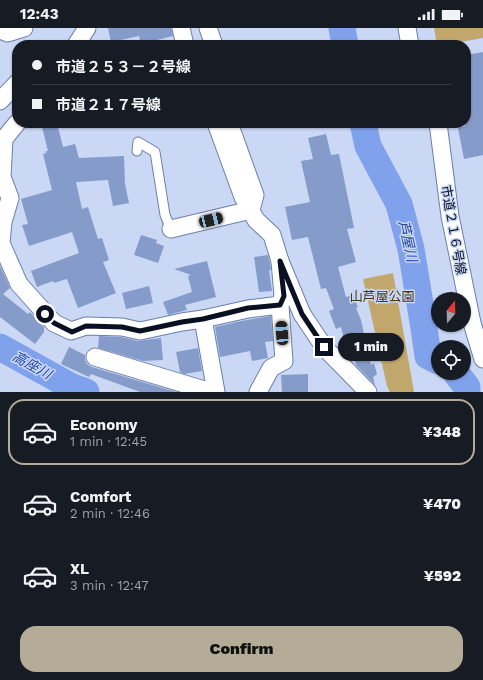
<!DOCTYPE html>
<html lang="en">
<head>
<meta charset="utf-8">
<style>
	:root { --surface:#171b24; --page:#242831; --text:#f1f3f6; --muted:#9ea1a6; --line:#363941; --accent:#b5ac98 }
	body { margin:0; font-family:"Work Sans","Noto Sans JP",sans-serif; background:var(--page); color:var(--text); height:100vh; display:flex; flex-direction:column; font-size:15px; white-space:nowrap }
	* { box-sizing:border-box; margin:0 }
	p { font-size:13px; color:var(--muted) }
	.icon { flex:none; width:22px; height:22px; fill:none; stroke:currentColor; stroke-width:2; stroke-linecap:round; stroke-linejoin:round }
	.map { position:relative; height:364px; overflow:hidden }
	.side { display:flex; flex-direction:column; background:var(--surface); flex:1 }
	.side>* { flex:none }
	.top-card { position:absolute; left:12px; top:12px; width:459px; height:88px; border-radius:16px; box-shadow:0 1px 3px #0004; display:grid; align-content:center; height:88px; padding:0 20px; background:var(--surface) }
	.needle { width:26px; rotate:19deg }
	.controls { position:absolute; left:431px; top:264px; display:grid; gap:8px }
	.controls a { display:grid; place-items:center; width:40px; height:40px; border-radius:50%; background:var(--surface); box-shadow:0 1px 3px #0004; font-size:20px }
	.end { position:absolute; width:18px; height:18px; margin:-9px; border:5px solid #091021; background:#fff; box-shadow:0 0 0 2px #fff }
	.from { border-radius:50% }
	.bubble { position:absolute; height:28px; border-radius:14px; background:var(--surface); box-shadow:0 1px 3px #0004; font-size:13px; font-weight:800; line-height:28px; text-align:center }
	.car { position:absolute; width:12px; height:24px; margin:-12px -6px; border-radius:5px; box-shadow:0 0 3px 1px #0007; background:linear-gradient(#222 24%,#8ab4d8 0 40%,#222 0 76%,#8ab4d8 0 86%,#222 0) }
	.top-card b { display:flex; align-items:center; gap:14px; height:38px; font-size:15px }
	.top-card b+b { border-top:1px solid var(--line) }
	.top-card i { width:10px; height:10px; background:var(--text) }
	ul { padding:7px 0 0; list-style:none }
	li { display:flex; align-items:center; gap:12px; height:66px; margin:0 8px 6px; padding:0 12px; border:2px solid transparent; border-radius:16px }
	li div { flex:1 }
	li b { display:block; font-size:15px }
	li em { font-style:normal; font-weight:800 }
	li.on { border-color:var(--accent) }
	li>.icon { width:36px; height:36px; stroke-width:1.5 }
	.action { display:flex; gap:8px; margin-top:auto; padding:8px 20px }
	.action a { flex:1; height:46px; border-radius:16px; background:var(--accent); color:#111; font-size:16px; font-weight:800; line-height:46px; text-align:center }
	.status { display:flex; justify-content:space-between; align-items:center; height:28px; padding:0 20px; background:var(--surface); direction:ltr }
	.status svg { height:11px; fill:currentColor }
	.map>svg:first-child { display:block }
</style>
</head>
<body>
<div class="status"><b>12:43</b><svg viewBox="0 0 49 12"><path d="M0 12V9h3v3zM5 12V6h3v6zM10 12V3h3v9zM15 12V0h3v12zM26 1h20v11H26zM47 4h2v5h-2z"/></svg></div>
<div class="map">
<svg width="483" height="364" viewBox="0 0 483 364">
	<rect width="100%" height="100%" fill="#cad8f6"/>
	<g fill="#c2a76c">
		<path d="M434 0H483V10L444 17H437Z"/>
		<path d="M393 245 414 364H390L387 358 363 251Z"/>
	</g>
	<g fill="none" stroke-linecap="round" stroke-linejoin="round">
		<g stroke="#80a1ec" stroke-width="27">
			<path d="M342 0 345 17"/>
			<path d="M363 95 368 118 399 176 411 221 424 300 428 328 438 333"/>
			<path d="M0 319 72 359 86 364"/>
			<path d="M456 345 467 359V364"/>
		</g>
	</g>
	<g fill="#859bc9">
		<path d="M108 0H171L173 8 157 12 158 17H141L139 8 111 14Z"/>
		<path d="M483 24V127L464 131 458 100 465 98V95H466V27Z"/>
		<path d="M41 95H57L63 119 75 116 79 130 124 128 125 156 129 175 113 178 108 152 76 154 82 181 88 179 98 211 102 210 109 232 103 234 116 265 78 280 67 251 54 255 53 253 37 259 31 243 79 225 72 204 29 218 22 197 28 196 21 171 52 162 43 126 46 125V123H48Z"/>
		<path d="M326 106 331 127 339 126 354 200 347 201 356 234 338 239 346 269 353 267 358 279 356 280 361 292 371 337 374 335 377 346 373 349 375 357 356 337 353 322 347 323 341 299 336 301 329 283 334 281 326 260 321 261 308 209 292 212 285 179 310 174 301 133 313 131 308 110Z"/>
		<path d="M141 207 157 212 156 215 164 218 158 235 134 227Z"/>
		<path d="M268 227 270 235 271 242H269L272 263 259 264 254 229Z"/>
		<path d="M207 233 216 269 185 277 187 282 168 287 163 274 192 264 188 248 191 247 174 241Z"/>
		<path d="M0 238 10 260 3 266 28 286 30 284 44 299V304L35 316 0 289Z"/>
		<path d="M149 258 153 275 126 281 122 265Z"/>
		<path d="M271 288 273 313 265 314 268 330 252 333 250 323 220 329 215 299 241 293Z"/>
		<path d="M99 308 121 309 138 313 161 310 163 332 143 333 98 320Z"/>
		<path d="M69 319 85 327V332L87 336 92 339 176 364H140L91 346 89 349 61 336Z"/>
		<path d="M198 320 202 343 184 346 180 344 176 324Z"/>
		<path d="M308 346V364H282L281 347Z"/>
	</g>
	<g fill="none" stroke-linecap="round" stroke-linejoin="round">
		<defs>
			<path id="service" d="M137 123 138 114 155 124 165 187 171 201"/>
			<g id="minor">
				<path d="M181 0 185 17"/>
				<path d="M208 0 214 17"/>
				<path d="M407 0 410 17"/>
				<path d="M0 2 8 5 24 0"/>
				<path d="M76 17 87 0"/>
				<path d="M0 73 17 55"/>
				<path d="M17 95 4 111 2 149 10 170 3 194 1 215 19 256 54 295 71 303 86 298 122 299 140 303 182 294 203 291 248 281 280 277 283 268 280 233"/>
				<path d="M216 95 243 169 256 192 272 207 280 233 302 286 324 319 368 364"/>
				<path d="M438 95 450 188 472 295 483 331"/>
				<path d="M171 201 251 182 255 167 229 95"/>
				<path d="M203 291 216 364"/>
				<path d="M95 329 211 364"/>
				<path d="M258 364 271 340 284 333 280 277"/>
			</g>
		</defs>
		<use href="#service" stroke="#6a7fab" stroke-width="11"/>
		<use href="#minor" stroke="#6a7fab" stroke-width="19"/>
		<use href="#service" stroke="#fff" stroke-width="9"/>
		<use href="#minor" stroke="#fff" stroke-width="17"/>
	</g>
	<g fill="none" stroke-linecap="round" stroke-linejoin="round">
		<path stroke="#091021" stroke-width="5" d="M45 286 54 295 72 304 86 298 122 299 140 303 182 294 203 291 248 280 280 277 284 268 280 233 302 286 324 319"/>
	</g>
	<g text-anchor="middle" stroke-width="3" stroke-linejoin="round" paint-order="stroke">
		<g font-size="13" fill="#091021" stroke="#cad8f6">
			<text transform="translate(454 202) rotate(80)" y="5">市道２１６号線</text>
		</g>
		<g font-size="13" fill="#473711" stroke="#cad8f6">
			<text x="382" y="273">山芦屋公園</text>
		</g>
		<g font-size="14" font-style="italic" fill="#27479d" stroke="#cad8f6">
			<text transform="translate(408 213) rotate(77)" y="5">芦屋川</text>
			<text transform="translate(32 337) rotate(29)" y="5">高座川</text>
		</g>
	</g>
</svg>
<div class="controls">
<a><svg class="needle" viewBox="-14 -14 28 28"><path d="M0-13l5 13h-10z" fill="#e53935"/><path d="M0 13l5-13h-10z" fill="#9ea1a6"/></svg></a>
<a><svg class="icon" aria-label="locate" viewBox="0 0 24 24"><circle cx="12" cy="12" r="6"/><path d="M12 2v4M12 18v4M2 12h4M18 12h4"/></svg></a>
</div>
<i class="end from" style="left:45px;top:286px"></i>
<i class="end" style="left:324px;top:319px"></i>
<div class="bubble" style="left:338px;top:305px;width:66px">1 min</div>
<i class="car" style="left:211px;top:192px;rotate:76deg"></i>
<i class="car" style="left:282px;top:305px;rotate:356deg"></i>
<div class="top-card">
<b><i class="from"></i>市道２５３－２号線</b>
<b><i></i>市道２１７号線</b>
</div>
</div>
<section class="side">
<ul>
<li class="on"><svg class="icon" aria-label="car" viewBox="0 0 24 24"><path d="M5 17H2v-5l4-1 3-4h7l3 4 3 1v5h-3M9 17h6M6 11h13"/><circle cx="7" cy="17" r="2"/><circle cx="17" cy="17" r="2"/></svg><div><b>Economy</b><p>1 min · 12:45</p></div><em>¥348</em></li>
<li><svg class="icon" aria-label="car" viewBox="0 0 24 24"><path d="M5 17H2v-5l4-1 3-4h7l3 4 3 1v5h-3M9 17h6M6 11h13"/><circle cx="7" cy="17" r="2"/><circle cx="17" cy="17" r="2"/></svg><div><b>Comfort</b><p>2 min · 12:46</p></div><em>¥470</em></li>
<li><svg class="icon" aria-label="car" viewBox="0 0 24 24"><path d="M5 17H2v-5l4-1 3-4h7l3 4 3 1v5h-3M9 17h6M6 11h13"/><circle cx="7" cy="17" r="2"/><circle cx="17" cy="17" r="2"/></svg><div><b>XL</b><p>3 min · 12:47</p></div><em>¥592</em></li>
</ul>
<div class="action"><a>Confirm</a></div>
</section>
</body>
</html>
